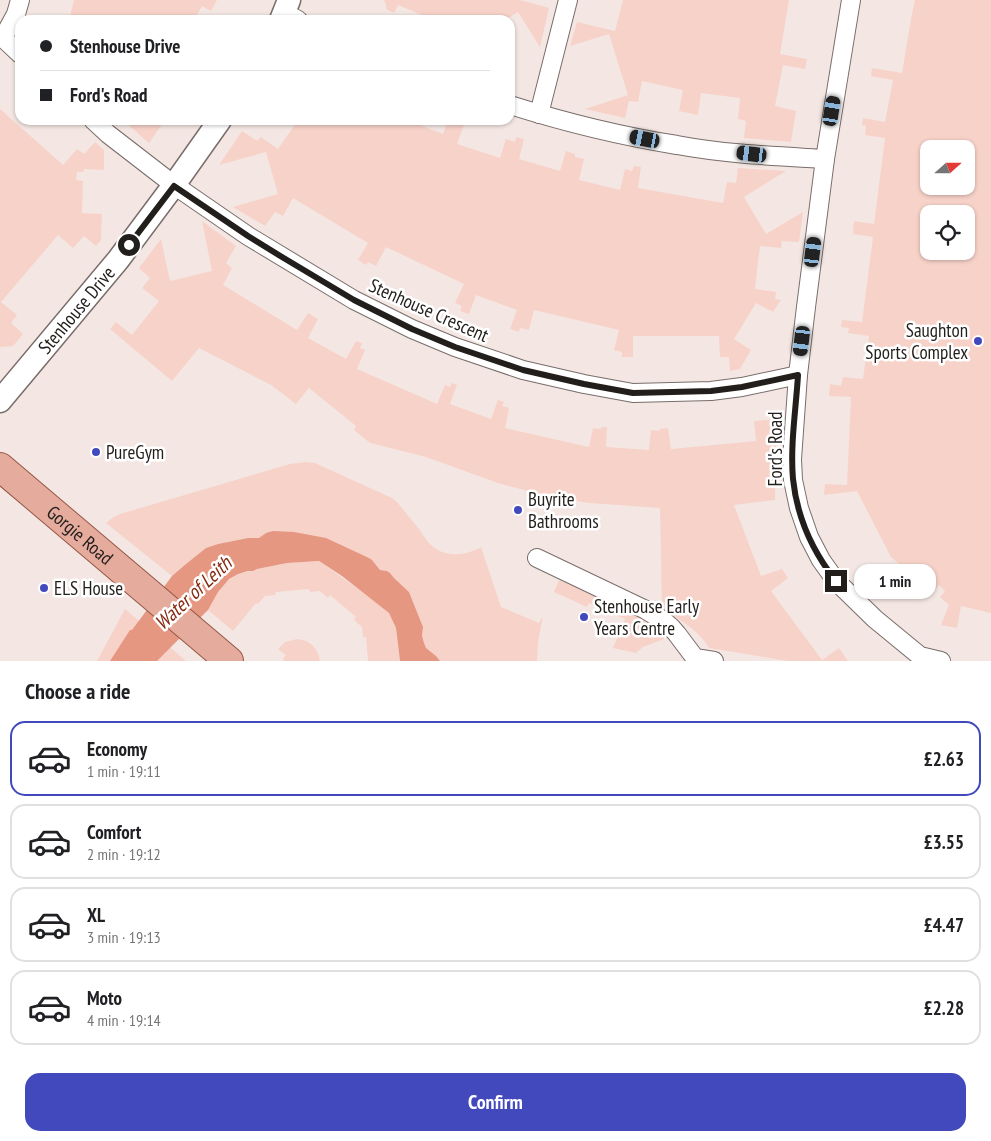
<!DOCTYPE html>
<html lang="en">
<head>
<meta charset="utf-8">
<style>
	:root { --surface:#fff; --page:#f2f2f2; --text:#202124; --muted:#757577; --line:#e0e0e0; --accent:#4149bd }
	body { margin:0; font-family:"PT Sans Narrow",sans-serif; background:var(--page); color:var(--text); height:100vh; display:flex; flex-direction:column; font-size:19px; white-space:nowrap }
	* { box-sizing:border-box; margin:0 }
	p { font-size:16px; color:var(--muted) }
	.icon { flex:none; width:28px; height:28px; fill:none; stroke:currentColor; stroke-width:2; stroke-linecap:round; stroke-linejoin:round }
	.map { position:relative; height:661px; overflow:hidden }
	.side { display:flex; flex-direction:column; background:var(--surface); flex:1 }
	.side>* { flex:none }
	.banner { position:absolute; left:15px; top:15px; width:500px; height:110px; border-radius:15px; box-shadow:0 1px 4px #0004; display:grid; align-content:center; height:110px; padding:0 25px; background:var(--surface) }
	.needle { width:32px; rotate:69deg }
	.tools { position:absolute; left:920px; top:140px; display:grid; gap:10px }
	.tools a { display:grid; place-items:center; width:55px; height:55px; border-radius:10px; background:var(--surface); box-shadow:0 1px 4px #0004; font-size:25px }
	.end { position:absolute; width:22px; height:22px; margin:-11px; border:6px solid #221e1c; background:#fff; box-shadow:0 0 0 2px #fff }
	.from { border-radius:50% }
	.bubble { position:absolute; height:35px; border-radius:15px; background:var(--surface); box-shadow:0 1px 4px #0004; font-size:16px; font-weight:700; line-height:35px; text-align:center }
	.car { position:absolute; width:15px; height:30px; margin:-15px -8px; border-radius:6px; box-shadow:0 0 4px 1px #0007; background:linear-gradient(#222 24%,#8ab4d8 0 40%,#222 0 76%,#8ab4d8 0 86%,#222 0) }
	.banner b { display:flex; align-items:center; gap:18px; height:48px; font-size:19px }
	.banner b+b { border-top:1px solid var(--line) }
	.banner i { width:12px; height:12px; background:var(--text) }
	ul { padding:0; list-style:none }
	li { display:flex; align-items:center; gap:15px; height:75px; margin:0 10px 8px; padding:0 15px; border:2px solid var(--line); border-radius:15px }
	li div { flex:1 }
	li b { display:block; font-size:19px }
	li em { font-style:normal; font-weight:700 }
	li.selected { border-color:var(--accent) }
	li>.icon { width:45px; height:45px; stroke-width:1.5 }
	h2 { padding:0 25px; font-size:22px; line-height:60px }
	.primary-button { display:flex; gap:10px; margin-top:auto; padding:10px 25px }
	.primary-button a { flex:1; height:58px; border-radius:15px; background:var(--accent); color:#fff; font-size:20px; font-weight:700; line-height:58px; text-align:center }
	.map>svg:first-child { display:block }
</style>
</head>
<body>
<div class="map">
<svg width="991" height="661" viewBox="0 0 991 661">
	<rect width="100%" height="100%" fill="#f4e7e3"/>
	<g fill="#f7d2c9" fill-rule="evenodd">
		<path d="M74 0H217L211 11 202 6 194 20H69Z"/>
		<path d="M384 0H520L549 8 540 47 518 12 505 20H434L398 5 394 13 386 9V5Z"/>
		<path d="M623 0H789L780 54 807 59 805 69 783 65 775 106 796 111 791 142 744 138 746 121 738 119 740 98 701 93 698 115 679 111 683 90 642 81 638 102 629 101 625 118 585 109 628 95 609 34 570 46 577 22 615 31Z"/>
		<path d="M915 0H991V613L961 606 957 628 941 625 949 605 940 597 945 591 939 585 933 592 891 557 857 491 824 495 825 484 847 485 851 397 829 396 830 384 841 386 843 377 863 379 869 336 848 333 849 328 841 327 842 320 862 322 873 237 853 234 854 221 874 224 885 138 865 135 866 126 862 125 863 118 885 122 893 80 871 76 872 68 902 73 912 13ZM929 149H966V186H929ZM929 214H966V251H929Z"/>
		<path d="M0 109 63 165 77 149 84 154 95 142 104 150V170L84 169 83 172H77L76 180 83 181 82 213 102 214 101 240 96 246 84 236 73 248 58 235 1 302 17 315 11 323 23 334 13 346 0 347Z"/>
		<path d="M128 120H165L149 143 126 123Z"/>
		<path d="M298 120H407L443 134 448 120H456V122L464 125 457 144 500 158 506 139 515 142 516 137 524 139 519 159 560 171 566 151 575 154V157L584 159 579 180 620 190 625 169 632 171 634 166 641 167 638 188 723 203 727 182 736 183 738 168 786 171 744 197 766 234 803 212 799 242 782 241 781 248 760 246 755 289 776 292 775 299 781 300 773 312 756 303 734 339 751 350 740 369 730 371 729 357H720L719 336H633V357H622V352L614 350 619 330 534 310 529 330 520 328 519 332 510 329 517 310 476 295 469 314 460 311 462 306 455 303 464 284 386 247 376 266 368 262 366 265 358 260 368 243 293 198 283 216 275 212 265 226 233 207 278 194 266 152 219 165 242 131 257 141 261 137 278 149Z"/>
		<path d="M202 221 236 246 226 263 232 268 223 285 297 330 308 313 318 319 308 338 346 359 356 341 362 343 360 348 365 350 357 369 437 404 445 385 450 387 452 383 457 385 450 404 491 419 498 400 504 402 502 406 509 408 505 428 589 447 593 428 601 429V427H607L606 447 649 450 651 430 659 431 660 429 668 428 671 449 756 441 754 421 777 419 775 500 734 505 761 576 782 569 788 578 771 591 822 660 839 648 848 661H788L709 648C698 629 679 620 662 608L660 508 589 503 555 498 498 483 426 457 370 443 354 430 356 426 309 388 296 404 271 385 199 348 172 381 110 329 116 322 132 335 159 301 142 288 150 278 139 268 161 239 170 281 212 271Z"/>
		<path d="M306 462 315 463 392 498 397 502C404 511 412 520 419 529 422 533 425 538 428 542 442 558 464 557 481 547L501 607 539 623 543 616 538 642 537 661H440L436 656 426 648 424 643 422 637 423 627 409 592 394 578 390 573 387 571 380 570 372 560 294 532H284L259 538H248L218 544 206 548 186 564 172 576 106 523 112 518 120 514 290 464Z"/>
		<path d="M319 561 371 598 389 613 396 628 400 661H368L366 637H363L362 627 354 620 356 617 330 595 328 598 320 591 310 592 309 589 276 592 275 595 265 596 258 604 256 603 233 631 208 610C215 597 223 580 238 574 244 572 251 572 257 569L287 563Z"/>
		<path d="M559 580 641 615 663 631 665 634 664 639 643 647 636 653 613 648 625 619 589 603 587 607 554 592Z"/>
		<path d="M125 609 186 661H97Z"/>
		<path d="M297 639C310 640 318 648 320 661H285L283 659 286 655 278 649 285 642Z"/>
	</g>
	<path fill="#e59782" d="M273 531 294 532 326 538 369 558 372 560 380 570 387 571 390 573 394 578 409 592 423 627 422 636 424 643 426 648 436 656 440 661H400L396 628 389 613 342 576 319 561 287 563 257 569 253 571H248L238 574 229 579 218 592 208 610 157 661H110L130 630H132L172 576 186 564 206 548 218 544 248 538H259L266 533Z"/>
	<g fill="none" stroke-linecap="round" stroke-linejoin="round">
		<defs>
			<g id="minor">
				<path d="M851 0 825 159 806 307 798 375 792 459 793 480 799 508 809 537 821 560 836 581 875 619 920 656 941 661"/>
				<path d="M285 13 298 20"/>
				<path d="M0 35 20 54"/>
				<path d="M3 38 16 14 20 0"/>
				<path d="M510 105C564 122 620 136 677 145 725 154 775 156 825 159"/>
				<path d="M539 114 568 0"/>
				<path d="M93 120 108 134 174 185 248 236 354 300 412 329 455 347 523 370 584 384 633 393 711 391 742 387 798 375"/>
				<path d="M537 558 646 610 664 621 671 627 677 634 695 658 714 661"/>
			</g>
			<g id="tertiary">
				<path d="M281 20 289 0"/>
				<path id="s1" d="M0 401 118 260 174 185 220 120"/>
			</g>
			<g id="primary">
				<path id="s2" d="M0 467 229 661"/>
			</g>
		</defs>
		<use href="#minor" stroke="#796d6a" stroke-width="20"/>
		<use href="#tertiary" stroke="#796d6a" stroke-width="25"/>
		<use href="#primary" stroke="#955746" stroke-width="30"/>
		<use href="#minor" stroke="#fff" stroke-width="18"/>
		<use href="#tertiary" stroke="#fff" stroke-width="22"/>
		<use href="#primary" stroke="#e5ac9d" stroke-width="28"/>
	</g>
	<g fill="none" stroke-linecap="round" stroke-linejoin="round">
		<path stroke="#221e1c" stroke-width="6" d="M129 245 174 186 248 236 282 257 354 300 412 329 455 347 523 370 584 384 633 393 711 391 742 387 798 375C796 409 790 445 793 479 797 517 813 552 836 581"/>
	</g>
	<g fill="#4149bd" stroke="#fff" stroke-width="2">
		<circle cx="978" cy="341" r="5"/>
		<circle cx="96" cy="452" r="5"/>
		<circle cx="518" cy="510" r="5"/>
		<circle cx="44" cy="588" r="5"/>
		<circle cx="584" cy="617" r="5"/>
	</g>
	<g text-anchor="middle" stroke-width="5" stroke-linejoin="round" paint-order="stroke">
		<g font-size="19" fill="#221e1c" stroke="#fff">
			<text dy="7" stroke="none"><textPath href="#s1" startOffset="119">Stenhouse Drive</textPath></text>
			<text transform="translate(429 310) rotate(24)" y="7">Stenhouse Crescent</text>
			<text transform="translate(775 449) rotate(-90)" y="7">Ford's Road</text>
			<text dy="7" stroke="none"><textPath href="#s2" startOffset="105">Gorgie Road</textPath></text>
		</g>
		<g font-size="19" fill="#221e1c" stroke="#fff" text-anchor="start">
			<text x="968" y="337" text-anchor="end">Saughton<tspan x="968" dy="22">Sports Complex</tspan></text>
			<text x="106" y="459">PureGym</text>
			<text x="528" y="506">Buyrite<tspan x="528" dy="22">Bathrooms</tspan></text>
			<text x="54" y="595">ELS House</text>
			<text x="594" y="613">Stenhouse Early<tspan x="594" dy="22">Years Centre</tspan></text>
		</g>
		<g font-size="20" font-style="italic" fill="#862b12" stroke="#fff">
			<text transform="translate(193 593) rotate(-43)" y="7">Water of Leith</text>
		</g>
	</g>
</svg>
<div class="tools">
<a><svg class="needle" viewBox="-14 -14 28 28"><path d="M0-13l5 13h-10z" fill="#e53935"/><path d="M0 13l5-13h-10z" fill="#757577"/></svg></a>
<a><svg class="icon" aria-label="locate" viewBox="0 0 24 24"><circle cx="12" cy="12" r="6"/><path d="M12 2v4M12 18v4M2 12h4M18 12h4"/></svg></a>
</div>
<i class="end from" style="left:129px;top:245px"></i>
<i class="end" style="left:836px;top:581px"></i>
<div class="bubble" style="left:854px;top:564px;width:82px">1 min</div>
<i class="car" style="left:832px;top:111px;rotate:9deg"></i>
<i class="car" style="left:645px;top:139px;rotate:281deg"></i>
<i class="car" style="left:752px;top:154px;rotate:277deg"></i>
<i class="car" style="left:813px;top:252px;rotate:7deg"></i>
<i class="car" style="left:802px;top:341px;rotate:187deg"></i>
<div class="banner">
<b><i class="from"></i>Stenhouse Drive</b>
<b><i></i>Ford's Road</b>
</div>
</div>
<section class="side">
<h2>Choose a ride</h2>
<ul>
<li class="selected"><svg class="icon" aria-label="car" viewBox="0 0 24 24"><path d="M5 17H2v-5l4-1 3-4h7l3 4 3 1v5h-3M9 17h6M6 11h13"/><circle cx="7" cy="17" r="2"/><circle cx="17" cy="17" r="2"/></svg><div><b>Economy</b><p>1 min · 19:11</p></div><em>£2.63</em></li>
<li><svg class="icon" aria-label="car" viewBox="0 0 24 24"><path d="M5 17H2v-5l4-1 3-4h7l3 4 3 1v5h-3M9 17h6M6 11h13"/><circle cx="7" cy="17" r="2"/><circle cx="17" cy="17" r="2"/></svg><div><b>Comfort</b><p>2 min · 19:12</p></div><em>£3.55</em></li>
<li><svg class="icon" aria-label="car" viewBox="0 0 24 24"><path d="M5 17H2v-5l4-1 3-4h7l3 4 3 1v5h-3M9 17h6M6 11h13"/><circle cx="7" cy="17" r="2"/><circle cx="17" cy="17" r="2"/></svg><div><b>XL</b><p>3 min · 19:13</p></div><em>£4.47</em></li>
<li><svg class="icon" aria-label="car" viewBox="0 0 24 24"><path d="M5 17H2v-5l4-1 3-4h7l3 4 3 1v5h-3M9 17h6M6 11h13"/><circle cx="7" cy="17" r="2"/><circle cx="17" cy="17" r="2"/></svg><div><b>Moto</b><p>4 min · 19:14</p></div><em>£2.28</em></li>
</ul>
<div class="primary-button"><a>Confirm</a></div>
</section>
</body>
</html>
